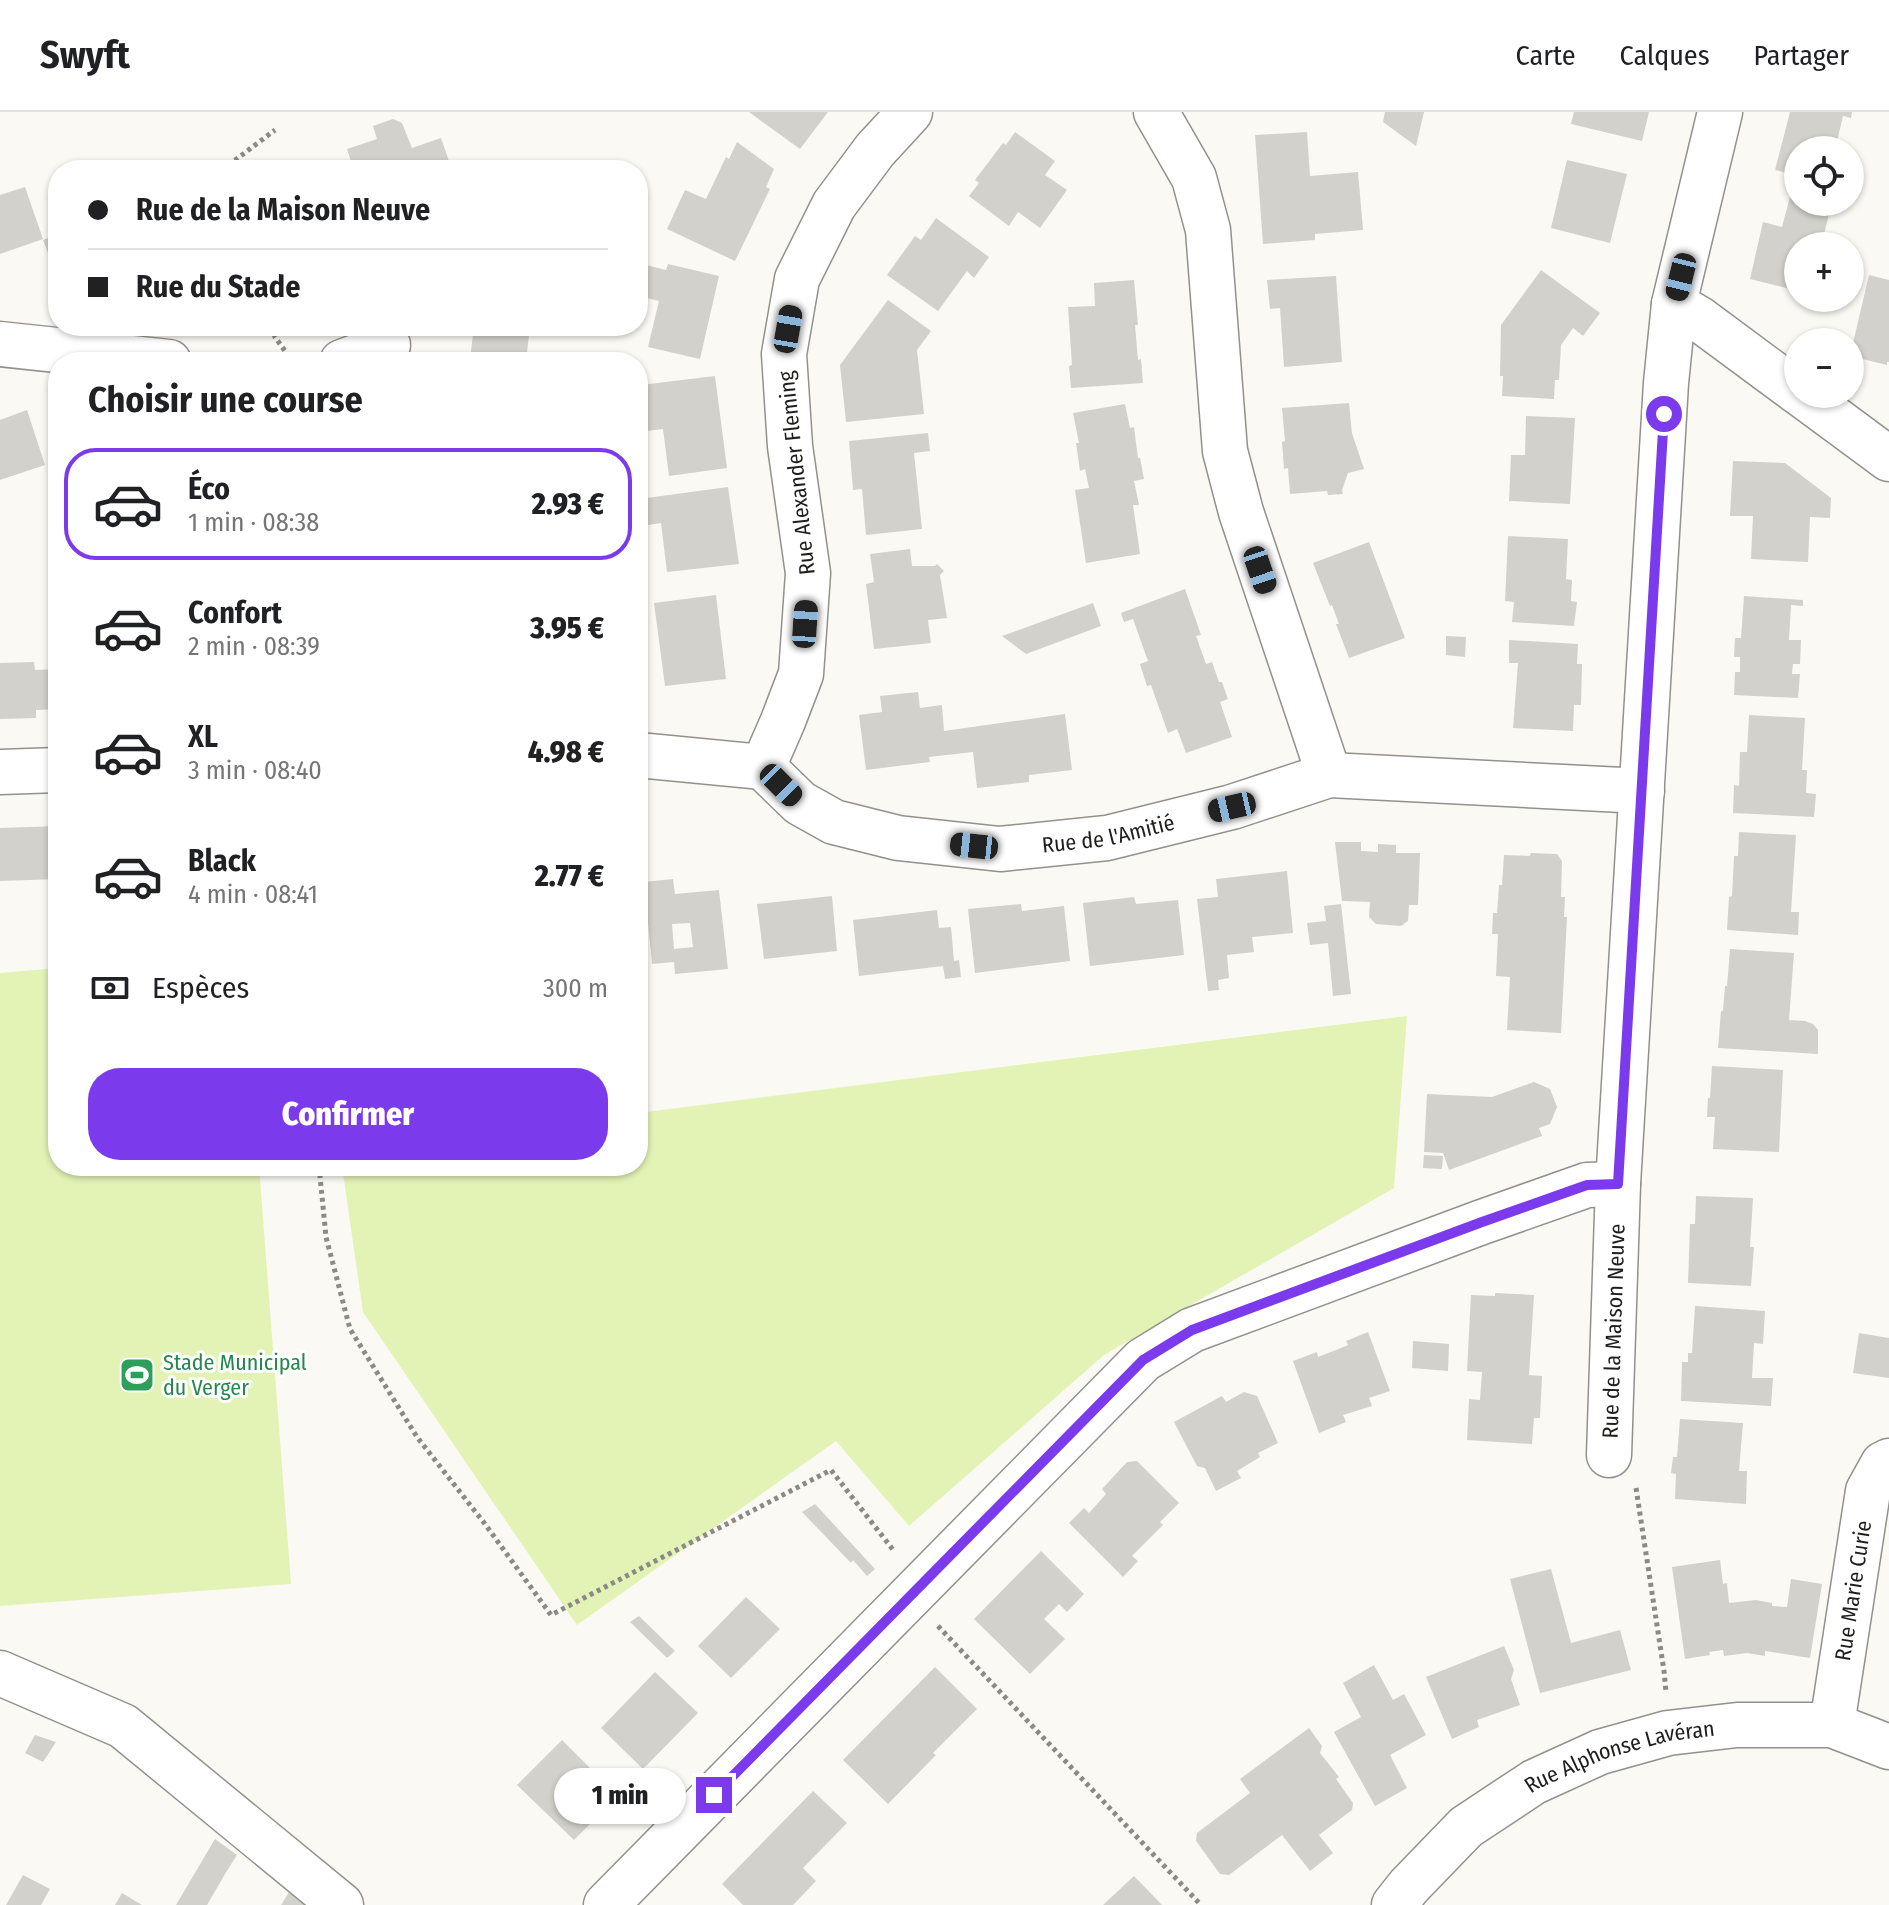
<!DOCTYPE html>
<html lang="fr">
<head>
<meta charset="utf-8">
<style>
	:root { --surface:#fff; --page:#f2f2f2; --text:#202124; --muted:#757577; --line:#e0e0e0; --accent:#7c3aed }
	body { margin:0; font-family:"Fira Sans Condensed",sans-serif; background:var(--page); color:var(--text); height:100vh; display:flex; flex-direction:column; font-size:30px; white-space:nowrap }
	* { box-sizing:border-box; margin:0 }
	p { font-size:26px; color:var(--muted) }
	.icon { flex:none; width:44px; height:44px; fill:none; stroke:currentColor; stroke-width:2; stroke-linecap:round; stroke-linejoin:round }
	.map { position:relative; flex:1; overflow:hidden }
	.side { position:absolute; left:48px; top:240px; width:600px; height:824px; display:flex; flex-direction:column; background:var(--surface); border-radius:32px; box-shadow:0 2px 6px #0004 }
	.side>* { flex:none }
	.guide { position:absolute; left:48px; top:48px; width:600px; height:176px; border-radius:32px; box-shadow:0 2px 6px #0004; display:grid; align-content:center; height:176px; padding:0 40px; background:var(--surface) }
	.fabs { position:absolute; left:1784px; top:24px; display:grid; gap:16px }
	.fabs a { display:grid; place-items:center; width:80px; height:80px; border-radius:50%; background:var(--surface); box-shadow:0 2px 6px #0004; font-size:40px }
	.end { position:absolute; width:36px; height:36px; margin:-18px; border:10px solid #7c3aed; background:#fff; box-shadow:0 0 0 4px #fff }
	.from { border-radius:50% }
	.bubble { position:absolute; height:56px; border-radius:28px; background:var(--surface); box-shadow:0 2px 6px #0004; font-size:26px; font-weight:800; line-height:56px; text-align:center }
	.car { position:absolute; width:24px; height:48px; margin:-24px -12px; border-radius:10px; box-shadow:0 0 6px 2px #0007; background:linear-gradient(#222 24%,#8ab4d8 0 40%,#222 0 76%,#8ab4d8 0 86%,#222 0) }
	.guide b { display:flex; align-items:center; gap:28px; height:76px; font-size:30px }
	.guide b+b { border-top:2px solid var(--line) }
	.guide i { width:20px; height:20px; background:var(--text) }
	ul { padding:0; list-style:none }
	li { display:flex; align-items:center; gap:24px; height:112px; margin:0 16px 12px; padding:0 24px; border:4px solid transparent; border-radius:32px }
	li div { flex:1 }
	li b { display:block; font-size:30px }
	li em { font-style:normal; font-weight:800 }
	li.on { border-color:var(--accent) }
	li>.icon { width:72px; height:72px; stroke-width:1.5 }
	h2 { padding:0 40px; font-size:36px; line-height:96px }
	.pay { display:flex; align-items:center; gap:20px; height:88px; padding:0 40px; font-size:30px }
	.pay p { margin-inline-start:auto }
	.primary-button { display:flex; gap:16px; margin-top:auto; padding:16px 40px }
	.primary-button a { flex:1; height:92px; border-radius:32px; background:var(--accent); color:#fff; font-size:32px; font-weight:800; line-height:92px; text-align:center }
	header { display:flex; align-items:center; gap:48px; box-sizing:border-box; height:112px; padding:0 40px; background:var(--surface); border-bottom:2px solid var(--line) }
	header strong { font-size:38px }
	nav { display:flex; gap:44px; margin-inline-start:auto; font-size:28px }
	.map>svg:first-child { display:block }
</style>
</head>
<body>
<header>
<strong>Swyft</strong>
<nav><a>Carte</a><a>Calques</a><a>Partager</a></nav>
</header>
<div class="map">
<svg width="1889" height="1793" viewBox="0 0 1889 1793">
	<rect width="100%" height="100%" fill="#fbf9f3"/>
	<g fill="#e3f3b5">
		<path d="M58 856V1054H259L291 1472 0 1494V861Z"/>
		<path d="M1407 904 1394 1076 1104 1243 909 1414 836 1329 577 1513 363 1200 342 1054H638V1001Z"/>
	</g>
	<g fill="#d3d1cb" fill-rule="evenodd">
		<path d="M749 0H828L800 37Z"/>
		<path d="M1385 0H1424L1416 34 1383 10Z"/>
		<path d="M1574 0H1649L1642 29 1571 12Z"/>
		<path d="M1790 0H1852L1851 6 1843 4 1835 38H1798V63L1775 58Z"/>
		<path d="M393 7 402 11 412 36 441 26 452 58H354L347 37 377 27 373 14Z"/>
		<path d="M1015 20 1055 49 1045 63 1067 78 1040 116 1018 100 1009 114 969 84 979 71 975 68 1003 31 1006 33Z"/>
		<path d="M1307 20 1310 64 1358 60 1363 118 1315 122V128L1263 132 1255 23Z"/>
		<path d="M737 30 774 57 766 75 770 77 735 149 667 117 685 78 706 87 726 45 729 47Z"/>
		<path d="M1567 48 1627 62 1610 131 1551 116Z"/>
		<path d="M25 75 43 127 0 142V83Z"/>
		<path d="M1791 81 1798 83V90L1832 91 1821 134H1798V179L1750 167 1763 110 1782 115Z"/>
		<path d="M936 106 989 145 974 166 967 159 938 199 887 163 915 124 921 128Z"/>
		<path d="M58 122V168L43 128Z"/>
		<path d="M668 152 719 164 700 247 648 235 659 189 639 184 646 153 666 158Z"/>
		<path d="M1541 158 1600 201 1583 224 1573 216 1561 233 1559 268H1555L1554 287 1502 284 1503 264H1500L1501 213Z"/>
		<path d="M1869 163 1889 168V250H1887V253L1850 244Z"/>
		<path d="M1336 164 1342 250 1284 255 1280 196 1270 197 1267 168Z"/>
		<path d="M1134 168 1138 213H1135L1138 248 1141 247 1143 271 1071 276 1069 254 1072 253 1068 195 1095 194 1094 171Z"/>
		<path d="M888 188 931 219 917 238 924 302 846 310 840 253Z"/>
		<path d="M474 214H530L526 250H463L464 246 470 247Z"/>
		<path d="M715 264 727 356 669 364 663 317 647 319 641 273Z"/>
		<path d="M1349 291 1352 321 1364 357 1348 361 1342 378 1343 382 1328 383 1327 379 1290 382 1288 356 1284 357 1282 330 1285 329 1282 296Z"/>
		<path d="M1125 292 1130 316 1134 315 1138 346H1140L1144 367 1134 369 1139 393H1133L1140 442 1086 451 1075 378 1089 376 1085 357 1080 359 1076 331H1079L1073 301Z"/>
		<path d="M27 298 45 353 0 368V308Z"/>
		<path d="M1526 304 1575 306 1570 392 1509 389 1511 343H1525Z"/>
		<path d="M928 321 930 339 914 341 922 417 866 423 862 377 853 378 849 329Z"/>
		<path d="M1733 349 1785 351 1831 386 1830 406 1810 405 1808 450 1751 447 1753 404H1730Z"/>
		<path d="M728 375 739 452 667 460 661 411 642 414 639 387Z"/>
		<path d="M1508 424 1568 427 1566 467 1572 468 1571 489 1577 490 1574 514 1512 510 1514 490 1505 489Z"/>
		<path d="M1369 430 1405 526 1349 546 1336 512H1339L1332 493 1330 494 1313 451Z"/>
		<path d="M910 437 912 454H935L937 452 944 459 940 463 947 506 928 508 931 531 874 537 866 472 874 470 870 442Z"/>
		<path d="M1185 477 1201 523 1196 524 1206 552 1212 550 1219 570H1222L1228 587 1220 590 1232 625 1186 641 1177 617 1168 621 1151 573 1147 574 1140 552 1148 549 1133 507 1124 510 1121 501Z"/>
		<path d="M716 483 726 567 665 574 654 491Z"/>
		<path d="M1744 484 1803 488V494L1791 493 1789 528H1801L1800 552H1793L1792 562H1800L1798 586 1734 583 1735 560H1740V545H1734L1735 526H1741Z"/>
		<path d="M1093 491 1101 514 1026 542 1002 524Z"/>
		<path d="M1446 524 1466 525 1465 545 1446 543Z"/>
		<path d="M1509 528 1578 532 1577 552H1582L1581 593H1574L1573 619 1513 616 1518 551H1509Z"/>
		<path d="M34 550 35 558 58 557V597L36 598V606L0 607V551Z"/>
		<path d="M918 580 920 596 942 593 944 619 1065 602 1072 658 1029 663V670L977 676 973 640 929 645 930 650 866 658 859 603 882 600 880 584Z"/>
		<path d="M1749 603 1805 606 1802 658H1807L1806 681 1816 682 1814 705 1733 701 1734 673 1739 674 1740 640H1747Z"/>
		<path d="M58 714V767L0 769V716Z"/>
		<path d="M1739 720 1796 723 1791 800H1799L1798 823 1727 818 1729 785 1732 784 1734 744H1738Z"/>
		<path d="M1335 730H1361V739L1378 740V732L1396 733V741H1420L1418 793H1409L1408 809 1401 814 1376 812 1369 805 1370 790 1342 789Z"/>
		<path d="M1531 741 1557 742 1562 749 1561 785H1565L1564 805H1567L1561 921 1507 918 1510 865 1496 864 1498 822H1492L1493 801H1497L1499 773H1502L1504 743 1530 744Z"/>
		<path d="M1287 759 1293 821 1252 825 1254 840 1227 843 1229 866 1218 868 1219 878 1208 879 1197 787 1218 785 1216 767Z"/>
		<path d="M673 767 675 782 719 778 728 857 675 862 674 850 652 852 644 770ZM690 811 693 835 674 837 672 812Z"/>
		<path d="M832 784 837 839 764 847 757 792Z"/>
		<path d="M1134 785 1136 792 1178 788 1184 843 1090 854 1083 791Z"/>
		<path d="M1021 792 1022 799 1064 794 1070 849 975 861 968 797Z"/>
		<path d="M1341 792 1351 882 1333 884 1328 831 1310 833 1307 811 1326 809 1324 794Z"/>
		<path d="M937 798 939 816 951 815 954 849 959 848 961 865 945 867 943 854 859 864 853 808Z"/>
		<path d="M1730 837 1794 841 1789 908 1805 909 1813 912 1818 918V942L1718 936 1721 899H1723L1725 874H1727Z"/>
		<path d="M1712 954 1783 958 1779 1040 1713 1037 1715 1005H1707L1708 986H1710Z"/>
		<path d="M1534 970 1550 977 1557 995 1550 1012 1539 1016 1542 1024 1449 1058 1443 1041 1424 1040 1427 982 1492 985Z"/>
		<path d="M1424 1043 1443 1044 1442 1057 1423 1056Z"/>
		<path d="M1696 1084 1753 1086 1750 1135H1754L1751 1174 1688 1171 1690 1112H1695Z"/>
		<path d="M1495 1181 1534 1183 1529 1263 1542 1264 1540 1306H1534L1532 1332 1467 1328 1469 1287 1480 1288 1482 1260 1467 1259 1471 1183 1495 1184Z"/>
		<path d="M1695 1194 1765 1199 1763 1232 1754 1231 1752 1266H1773L1771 1294 1681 1289 1682 1250H1688V1241H1692Z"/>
		<path d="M1368 1220 1390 1279 1369 1286 1372 1294 1343 1303 1346 1310 1319 1321 1293 1249 1317 1240 1318 1245 1336 1238 1348 1233 1346 1229Z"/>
		<path d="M1859 1221 1889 1226V1266L1853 1261Z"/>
		<path d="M1413 1229 1449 1232 1448 1259 1412 1256Z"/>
		<path d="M1244 1280 1257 1284 1278 1331 1258 1341 1260 1345 1237 1359 1241 1366 1216 1379 1205 1356 1197 1354 1174 1310 1222 1284 1226 1290Z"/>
		<path d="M1680 1307 1743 1311 1739 1359H1747L1746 1392 1675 1387 1676 1362 1671 1361 1673 1345H1677Z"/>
		<path d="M1137 1349 1179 1391 1160 1410 1163 1413 1132 1444 1138 1449 1123 1465 1069 1411 1084 1396 1089 1401 1106 1382 1102 1377 1127 1350Z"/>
		<path d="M815 1392 875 1457 867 1464 853 1448 851 1451 802 1400Z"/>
		<path d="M1041 1439 1084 1482 1067 1500 1059 1492 1044 1507 1065 1527 1030 1562 974 1507Z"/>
		<path d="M1720 1448 1723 1472 1727 1471 1729 1491 1756 1488 1772 1491V1494L1787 1495 1791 1467 1822 1472 1810 1546 1765 1539V1544L1747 1541 1724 1544 1723 1538 1709 1540 1710 1543 1685 1547 1672 1455Z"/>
		<path d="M1551 1457 1571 1531 1620 1518 1631 1558 1540 1581 1510 1467Z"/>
		<path d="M746 1485 780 1517 731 1566 698 1534Z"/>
		<path d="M639 1504 675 1539 667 1546 630 1510Z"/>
		<path d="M1504 1534 1514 1558 1511 1567 1520 1593 1477 1608 1479 1615 1452 1627 1426 1565Z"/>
		<path d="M1374 1553 1393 1588 1404 1582 1426 1623 1390 1643 1407 1676 1375 1694 1334 1620 1361 1605 1343 1571Z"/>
		<path d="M935 1555 977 1597 933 1641 936 1643 888 1692 843 1648Z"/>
		<path d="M655 1560 698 1601 643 1657 601 1616Z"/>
		<path d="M1309 1616 1322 1634 1320 1641 1339 1665 1336 1667 1353 1691 1352 1698 1319 1723 1333 1741 1310 1759 1282 1723 1229 1763 1220 1762 1196 1729 1197 1721 1250 1681 1240 1667Z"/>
		<path d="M35 1623 56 1630 43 1650 25 1641Z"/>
		<path d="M562 1628 618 1684 574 1728 517 1673Z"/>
		<path d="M813 1679 847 1711 803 1756 816 1769 793 1793H743L722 1772Z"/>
		<path d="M215 1727 237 1743 225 1762 207 1793H176Z"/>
		<path d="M23 1763 50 1777 41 1793H6Z"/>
		<path d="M1134 1764 1162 1793H1103Z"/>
		<path d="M289 1780 306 1793H281Z"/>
		<path d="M122 1781 142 1793H115Z"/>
	</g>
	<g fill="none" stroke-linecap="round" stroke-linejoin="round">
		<defs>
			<g id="minor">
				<path d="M1156 0 1194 66 1208 118 1225 339 1241 400 1329 663"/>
				<path d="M1674 192 1698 206 1798 280"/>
				<path d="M0 232 169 250"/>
				<path d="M342 250 388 233"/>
				<path d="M1801 282 1889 347"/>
				<path id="s1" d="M638 643 763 655 800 691 834 710 898 726 1000 737 1107 726 1232 695 1329 663 1642 679"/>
				<path d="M763 655 783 609 801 562 808 461 790 334 784 242 797 167 834 93 875 38 910 0"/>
				<path d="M0 660 58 658"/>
				<path id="s2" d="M1609 1343 1618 1072 1666 271 1674 192 1720 0"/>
				<path d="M0 1561 123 1614 341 1793"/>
				<path id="s3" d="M1832 1613 1868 1379 1883 1352 1889 1349"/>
				<path d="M606 1793 1143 1248 1192 1218 1482 1110 1587 1073 1618 1072"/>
				<path id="s4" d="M1394 1793 1409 1774 1466 1715 1534 1670 1600 1640 1668 1621 1737 1613H1832L1889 1635"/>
			</g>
		</defs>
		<use href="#minor" stroke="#93918c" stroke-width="47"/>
		<g stroke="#8b8a86" stroke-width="5" stroke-dasharray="4 4" stroke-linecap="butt">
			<path d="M222 58 275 18"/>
			<path d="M272 214 275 225 293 250"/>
			<path d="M319 1054 326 1125 350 1217 417 1325 485 1412 551 1503 831 1358 894 1439"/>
			<path d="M1636 1376 1664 1559 1666 1580"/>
			<path d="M938 1514 1201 1793"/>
		</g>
		<use href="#minor" stroke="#fff" stroke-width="44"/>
	</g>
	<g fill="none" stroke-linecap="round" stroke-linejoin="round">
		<path stroke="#7c3aed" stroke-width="10" d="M714 1683 1143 1248 1192 1218 1482 1110 1587 1073 1618 1072 1664 302"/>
	</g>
	<defs>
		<symbol id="stadium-square" viewBox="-11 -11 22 22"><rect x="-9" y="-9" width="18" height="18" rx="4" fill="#2e9e5b" stroke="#fff"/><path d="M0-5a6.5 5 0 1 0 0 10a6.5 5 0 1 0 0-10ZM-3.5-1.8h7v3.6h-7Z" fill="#fff"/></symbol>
	</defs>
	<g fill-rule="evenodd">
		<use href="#stadium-square" x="117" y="1243" width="40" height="40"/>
	</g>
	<g text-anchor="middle" stroke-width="6" stroke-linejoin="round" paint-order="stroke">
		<g font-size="22" fill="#1e1e1c" stroke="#fff">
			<text transform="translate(796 361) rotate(-96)" y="8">Rue Alexander Fleming</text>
			<text dy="8" stroke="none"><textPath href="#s1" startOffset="494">Rue de l'Amitié</textPath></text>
			<text dy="8" stroke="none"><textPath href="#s2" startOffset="124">Rue de la Maison Neuve</textPath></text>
			<text dy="8" stroke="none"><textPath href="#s3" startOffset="136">Rue Marie Curie</textPath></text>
			<text dy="8" stroke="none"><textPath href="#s4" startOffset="278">Rue Alphonse Lavéran</textPath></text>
		</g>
		<g font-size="22" fill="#27864d" stroke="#fff" text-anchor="start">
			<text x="163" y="1258">Stade Municipal<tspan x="163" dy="25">du Verger</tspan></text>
		</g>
	</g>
</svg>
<div class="fabs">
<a><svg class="icon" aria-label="locate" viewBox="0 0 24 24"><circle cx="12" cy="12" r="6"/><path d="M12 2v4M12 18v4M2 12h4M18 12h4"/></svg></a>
<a>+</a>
<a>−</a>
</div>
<i class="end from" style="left:1664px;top:302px"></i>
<i class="end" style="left:714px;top:1683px"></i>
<div class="bubble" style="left:554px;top:1656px;width:132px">1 min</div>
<i class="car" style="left:1681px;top:165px;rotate:194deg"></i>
<i class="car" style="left:788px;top:217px;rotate:10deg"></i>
<i class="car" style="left:1260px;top:458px;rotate:161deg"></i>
<i class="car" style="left:805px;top:512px;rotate:4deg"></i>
<i class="car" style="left:781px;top:673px;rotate:135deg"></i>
<i class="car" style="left:1232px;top:695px;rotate:257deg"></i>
<i class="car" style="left:974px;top:734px;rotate:276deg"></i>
<div class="guide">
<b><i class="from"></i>Rue de la Maison Neuve</b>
<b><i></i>Rue du Stade</b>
</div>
<section class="side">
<h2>Choisir une course</h2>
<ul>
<li class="on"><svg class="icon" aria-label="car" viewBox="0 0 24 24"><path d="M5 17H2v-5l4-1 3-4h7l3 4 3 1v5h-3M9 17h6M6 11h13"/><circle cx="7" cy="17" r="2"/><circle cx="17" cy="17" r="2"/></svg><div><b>Éco</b><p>1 min · 08:38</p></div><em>2.93 €</em></li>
<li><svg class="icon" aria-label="car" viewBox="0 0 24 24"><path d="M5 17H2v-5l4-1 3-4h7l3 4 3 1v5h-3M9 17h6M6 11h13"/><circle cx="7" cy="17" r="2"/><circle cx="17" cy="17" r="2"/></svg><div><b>Confort</b><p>2 min · 08:39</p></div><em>3.95 €</em></li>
<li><svg class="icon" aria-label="car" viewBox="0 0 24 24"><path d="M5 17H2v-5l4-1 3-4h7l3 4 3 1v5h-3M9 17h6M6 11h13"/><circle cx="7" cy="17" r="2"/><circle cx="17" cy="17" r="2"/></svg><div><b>XL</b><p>3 min · 08:40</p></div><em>4.98 €</em></li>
<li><svg class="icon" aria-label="car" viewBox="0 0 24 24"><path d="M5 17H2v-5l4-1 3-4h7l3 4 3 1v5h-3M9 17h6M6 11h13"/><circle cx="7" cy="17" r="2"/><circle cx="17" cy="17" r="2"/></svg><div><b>Black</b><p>4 min · 08:41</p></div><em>2.77 €</em></li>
</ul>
<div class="pay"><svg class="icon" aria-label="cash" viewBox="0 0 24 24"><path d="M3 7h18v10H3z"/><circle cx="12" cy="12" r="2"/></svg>Espèces<p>300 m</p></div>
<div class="primary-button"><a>Confirmer</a></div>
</section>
</div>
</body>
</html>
